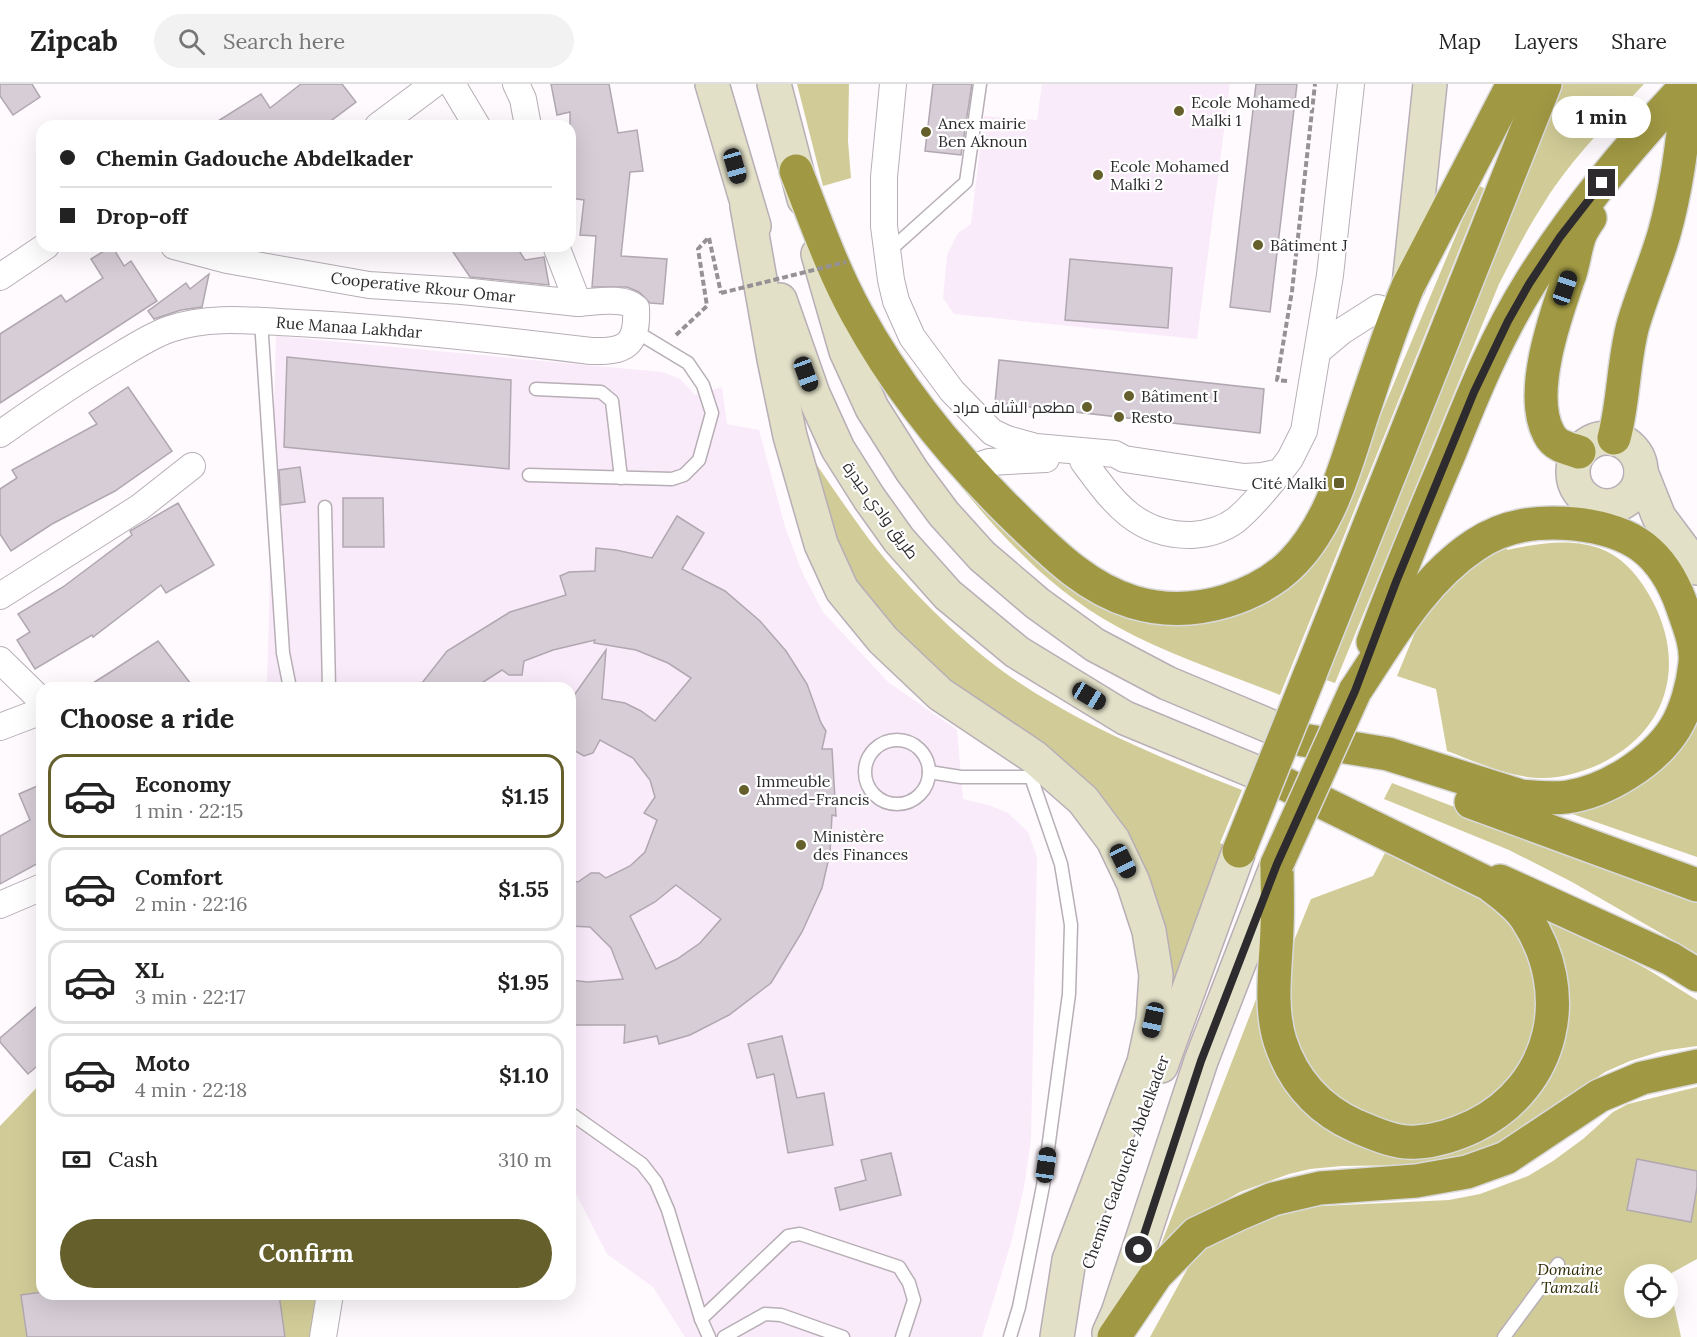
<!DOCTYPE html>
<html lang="en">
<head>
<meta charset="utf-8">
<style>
	:root { --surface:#fff; --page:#f2f2f2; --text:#222; --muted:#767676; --line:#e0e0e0; --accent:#645f2b }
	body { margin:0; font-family:Lora,Cairo,serif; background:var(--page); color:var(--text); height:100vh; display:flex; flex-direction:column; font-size:22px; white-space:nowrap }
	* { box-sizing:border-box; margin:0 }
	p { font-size:20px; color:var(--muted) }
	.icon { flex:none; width:33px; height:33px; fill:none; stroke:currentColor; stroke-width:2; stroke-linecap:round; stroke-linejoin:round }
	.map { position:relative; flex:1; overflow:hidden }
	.panel { position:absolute; left:36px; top:598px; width:540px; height:618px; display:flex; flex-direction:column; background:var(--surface); border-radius:18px; box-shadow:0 6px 24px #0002 }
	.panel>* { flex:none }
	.hud { position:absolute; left:36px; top:36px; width:540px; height:132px; border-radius:18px; box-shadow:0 6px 24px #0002; display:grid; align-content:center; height:132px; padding:0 24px; background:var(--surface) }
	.fabs { position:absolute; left:1624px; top:1180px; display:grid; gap:12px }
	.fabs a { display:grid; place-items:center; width:54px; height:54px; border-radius:50%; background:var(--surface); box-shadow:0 6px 24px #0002; font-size:30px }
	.end { position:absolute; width:27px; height:27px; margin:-14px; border:8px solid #2e2b2e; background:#fff; box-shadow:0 0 0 3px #fff }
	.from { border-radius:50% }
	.bubble { position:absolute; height:42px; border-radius:21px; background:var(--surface); box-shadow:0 6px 24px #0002; font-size:20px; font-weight:800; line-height:42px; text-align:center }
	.car { position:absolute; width:18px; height:36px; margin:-18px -9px; border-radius:8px; box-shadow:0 0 4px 2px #0007; background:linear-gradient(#222 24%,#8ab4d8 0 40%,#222 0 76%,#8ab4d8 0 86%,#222 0) }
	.hud b { display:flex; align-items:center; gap:21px; height:57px; font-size:22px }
	.hud b+b { border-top:2px solid var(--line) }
	.hud i { width:15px; height:15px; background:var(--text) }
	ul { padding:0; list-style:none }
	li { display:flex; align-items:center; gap:18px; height:84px; margin:0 12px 9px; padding:0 12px; border:3px solid var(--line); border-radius:18px }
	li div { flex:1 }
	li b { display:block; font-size:22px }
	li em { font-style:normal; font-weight:800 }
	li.selected { border-color:var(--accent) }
	li>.icon { width:54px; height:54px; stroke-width:1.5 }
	h2 { padding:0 24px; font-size:27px; line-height:72px }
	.pay { display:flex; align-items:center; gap:15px; height:66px; padding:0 24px; font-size:22px }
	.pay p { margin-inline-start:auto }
	.action { display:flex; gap:12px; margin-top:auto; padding:12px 24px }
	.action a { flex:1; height:69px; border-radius:36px; background:var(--accent); color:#fff; font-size:24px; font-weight:800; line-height:69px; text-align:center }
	header { display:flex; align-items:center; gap:36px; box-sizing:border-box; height:84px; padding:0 30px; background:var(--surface); border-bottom:2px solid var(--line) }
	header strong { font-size:28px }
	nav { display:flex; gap:33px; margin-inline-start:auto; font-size:21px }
	.search { width:420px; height:54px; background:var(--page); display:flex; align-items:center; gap:15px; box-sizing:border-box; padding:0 21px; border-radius:33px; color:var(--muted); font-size:22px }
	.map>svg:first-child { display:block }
</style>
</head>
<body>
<header>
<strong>Zipcab</strong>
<div class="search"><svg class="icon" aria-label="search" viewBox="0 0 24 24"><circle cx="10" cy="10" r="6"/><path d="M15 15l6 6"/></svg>Search here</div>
<nav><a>Map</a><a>Layers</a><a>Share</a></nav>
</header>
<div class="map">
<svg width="1697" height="1253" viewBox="0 0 1697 1253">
	<rect width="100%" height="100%" fill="#fefafe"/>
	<g fill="#faebfa">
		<path d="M1042 0H1230L1197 255 954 230 943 214 947 171 958 149 971 140 984 32 1037 36Z"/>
		<path d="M276 252 662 288 680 295 695 311 722 303 727 340 759 346 786 446 803 490 823 528 888 598 957 646 963 715 991 722 1008 729 1028 748 1037 773 1031 1055 1024 1103 1011 1159 982 1253H685L653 1203 607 1170 576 1110 570 1107V604H267Z"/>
	</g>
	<g fill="#d1cc97">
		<path d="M797 0H849L848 57 851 94 823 102Z"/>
		<path d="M1557 0H1644C1609 38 1571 75 1544 119 1527 145 1513 173 1499 200L1335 599 1326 596Z"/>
		<path d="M1477 101 1484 104 1280 611C1226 589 1168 571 1116 542 1050 506 1000 451 953 393L997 432 1164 532 1327 459Z"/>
		<path d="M808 368C826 394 844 421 863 447 898 495 960 557 1008 591 1080 641 1161 674 1242 706L1220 759 1226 762 1157 959 1141 796 906 562 843 480Z"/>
		<path d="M1505 457 1507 466C1539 459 1575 453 1606 467 1627 477 1641 496 1652 516 1687 582 1667 648 1600 680 1582 688 1562 694 1543 694 1510 694 1477 678 1447 667L1436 605 1397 592 1419 539 1439 508Z"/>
		<path d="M1697 635V773L1558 725Z"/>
		<path d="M1392 699 1697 816V870L1572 798 1509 766 1384 715Z"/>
		<path d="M1385 769 1478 808 1496 820 1528 862 1541 922 1525 981 1482 1027 1406 1047 1330 1014 1291 956 1289 869 1311 815 1373 792Z"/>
		<path d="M1532 824 1647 885 1697 916V962L1662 967 1630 977 1605 988 1494 1066 1422 1081 1342 1082 1310 1085 1289 1090 1240 1108 1198 1132 1160 1163 1262 900 1268 961 1393 1067 1546 995Z"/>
		<path d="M42 998V1210L328 1211 324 1253H0V1042Z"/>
		<path d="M1697 1003V1175L1668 1191H1635V1224H1668V1194L1681 1253H1150L1196 1169 1263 1134 1301 1123 1449 1116 1480 1110 1528 1092 1553 1077 1583 1055 1613 1028 1628 1020Z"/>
	</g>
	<g fill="#d6cdd6" stroke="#b0a7b0" stroke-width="1.5" fill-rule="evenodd">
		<path d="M0 0H32L40 13 13 31 0 12Z"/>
		<path d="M301 0H342L356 18 324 42H210L261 10 270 24Z"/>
		<path d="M551 0H609L618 49 637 46 643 87 630 88 621 172 667 175 663 220 650 219 639 208 627 203H592L596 152 580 151 584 116 570 114V28L557 31Z"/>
		<path d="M933 0H972L961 71 925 67Z"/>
		<path d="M1256 0H1297L1270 228 1230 223Z"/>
		<path d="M112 162 124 182 131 177 157 217 0 319V250L61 211 66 218 103 194 91 175Z"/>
		<path d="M449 162H516L525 176 544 173 549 201 470 193Z"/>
		<path d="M1070 175 1172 184 1168 244 1065 236Z"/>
		<path d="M209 190 202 223 181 226 154 235 148 227 186 199 190 205Z"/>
		<path d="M287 273 511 296 509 385 284 363Z"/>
		<path d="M999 276 1264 305 1260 349 995 319Z"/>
		<path d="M128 303 172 367 115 407 52 440 11 467 0 450V405L17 394 12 386 97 340 89 329Z"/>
		<path d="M300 383 305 418 281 421 279 386Z"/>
		<path d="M343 414H383L384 463H343Z"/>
		<path d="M178 419 214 481 166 509 161 501 93 553 92 551 35 585 17 556 30 548 18 530 63 503 132 451 130 447Z"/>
		<path d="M677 432 704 449 682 485 725 507 760 537 786 567 807 600 821 639 826 647 822 665H832L836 732 832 731 830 769 822 804 802 848 771 899 729 931 690 951 659 960 657 952 624 959 625 941H570V896L588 898 623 895 611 864 590 843 570 842V796L578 798 591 789H599L606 794 630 782 645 768 657 736 644 729 655 713 650 696 633 674 600 656 593 669 584 672 570 664V617L606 566 602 615 625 619 641 627 655 637 691 594 668 579 636 566 594 559 595 556 553 566 524 577 522 591H509L502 586 474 604H418L447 567 510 528 566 511 560 492 569 488 595 487 596 464 616 466 652 474ZM676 801 721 835 700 859 677 875 656 885 630 832 655 818Z"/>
		<path d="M158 557 194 604H85L112 587Z"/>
		<path d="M42 700V777L0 800V752L30 736 19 710Z"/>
		<path d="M42 918V978L28 990 0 958V954Z"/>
		<path d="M782 952 797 1014 824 1009 833 1061 788 1069 774 990 757 994 748 960Z"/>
		<path d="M891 1069 901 1111 840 1126 835 1104 866 1096 861 1076Z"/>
		<path d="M1637 1075 1697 1087V1103L1691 1138 1627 1126Z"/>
		<path d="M42 1208V1210H279L285 1253H27L21 1211Z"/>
	</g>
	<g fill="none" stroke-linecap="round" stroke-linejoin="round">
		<defs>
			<g id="lane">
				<path d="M888 168 966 98 980 0"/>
				<path d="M261 237 283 569 290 604"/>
				<path d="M536 305 601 308 612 317 621 394"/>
				<path d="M529 391 672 395 684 391 699 376 712 329 703 301 688 279 635 247"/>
				<path d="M325 423 329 604"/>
				<circle cx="897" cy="688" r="32"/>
				<path d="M929 688 961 693H1031"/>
				<path d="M570 1029 642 1080 656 1098 668 1126 701 1235 709 1253"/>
				<path d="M701 1235 788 1152 800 1150 899 1183 909 1199 914 1216 902 1253"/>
				<path d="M724 1253 765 1230 781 1231 843 1253"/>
				<path d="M1010 1253 1019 1223 1043 1102 1069 910 1071 841 1061 780 1031 693 1034 677"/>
				<path d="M1504 1253 1558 1180"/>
			</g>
			<g id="street">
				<path d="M452 0 477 42"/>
				<path d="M516 0 523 15 528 42"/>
				<path d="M893 0 884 93V142L891 196 896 217 912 253 952 307 992 348 1007 355 1036 363 1115 370 1124 375 1244 393 1262 392 1280 388 1290 375 1304 347 1330 191 1351 0"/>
				<path d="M378 42 434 0"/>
				<path d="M174 162 227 176 369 201 462 207 578 219 556 162"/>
				<path d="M0 193 46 162"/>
				<path d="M1318 267 1342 247 1378 224 1396 230"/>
				<path d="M0 350C37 324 75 298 114 275 132 264 150 252 170 245 210 231 255 237 297 239 395 244 493 255 591 267 625 268 638 262 636 224 624 212 595 218 578 219"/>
				<path d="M1083 377C1113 418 1137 452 1192 451 1207 450 1224 445 1236 436 1253 422 1266 405 1280 388"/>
				<path d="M968 385 989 378 1046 375"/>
				<path d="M0 512 140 423 192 382"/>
				<path d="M0 576 42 617"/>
				<path d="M0 643 42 627"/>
				<path d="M0 821 42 803"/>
				<path d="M323 1253 330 1210"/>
			</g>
			<g id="secondary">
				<path d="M712 0 754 142"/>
				<path d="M774 0 804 115"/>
				<path d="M747 122 774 275 790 352 821 460 842 506 883 556 940 610 1034 673 1083 716 1113 756 1133 798 1149 847 1156 891 1153 936 1144 978 1069 1176 1057 1253"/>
				<path d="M818 170 846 267 872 324 912 387 944 430 982 472 1037 519 1095 561 1167 599 1303 656"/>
				<path d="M1409 201 1430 0"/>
				<path d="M780 216 813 310 838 365 869 414 899 456 948 511 1017 568 1125 634 1285 700"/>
				<circle cx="1607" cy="388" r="34"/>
				<path d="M1641 388 1659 433 1697 484"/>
				<path d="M1161 982 1239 767"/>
				<path d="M1109 1249 1118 1229 1201 977 1277 781"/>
			</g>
			<g id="highway">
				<path d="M796 87C815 135 832 185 857 230 900 309 956 376 1020 438 1053 470 1087 504 1133 518 1163 527 1196 526 1226 517 1251 509 1274 498 1293 478 1330 440 1345 384 1361 334 1376 290 1390 245 1408 202L1513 0"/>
				<path d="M1614 354C1624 317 1623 278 1633 241 1642 210 1655 181 1664 150 1678 101 1683 50 1689 0"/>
				<path d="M1579 368C1567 364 1555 362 1549 350 1527 310 1556 230 1570 190 1574 178 1575 166 1579 154 1581 147 1586 140 1590 134"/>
				<path d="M1373 558C1397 494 1423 431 1450 368 1473 310 1497 252 1530 199 1575 127 1630 61 1688 0"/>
				<path d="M1310 590 1545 0"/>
				<path d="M1303 656 1388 670 1521 712C1536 713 1552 715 1567 713 1605 708 1654 678 1675 644 1686 626 1693 600 1695 579 1697 560 1688 540 1682 522 1663 468 1632 446 1575 440 1538 437 1506 440 1475 461 1422 496 1389 556 1355 607"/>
				<path d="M1471 718 1697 801"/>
				<path d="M1277 780C1277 801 1278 823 1277 844 1276 881 1269 921 1280 957 1293 997 1318 1025 1356 1042 1375 1050 1397 1060 1417 1058 1436 1057 1457 1050 1474 1042 1555 1002 1575 908 1526 834 1517 820 1502 810 1489 800L1285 700"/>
				<path d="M1500 797 1671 875 1697 891"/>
				<path d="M1114 1253 1156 1191 1196 1150 1238 1130 1273 1115 1320 1104 1416 1097 1467 1088 1506 1074 1599 1012 1642 994 1697 982"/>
			</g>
		</defs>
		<use href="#lane" stroke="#b7aeb6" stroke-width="15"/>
		<use href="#street" stroke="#b7aeb6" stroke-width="28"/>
		<use href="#secondary" stroke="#b7aeb6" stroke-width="36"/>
		<use href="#highway" stroke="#d9d9d9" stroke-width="36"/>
		<g stroke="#959195" stroke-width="4" stroke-dasharray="6 3" stroke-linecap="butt">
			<path d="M709 154 721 209"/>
			<path d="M676 251 707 222 698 165 709 153"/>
			<path d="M1287 297 1277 296 1292 207 1315 0"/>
		</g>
		<use href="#lane" stroke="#fff" stroke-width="12"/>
		<use href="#street" stroke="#fff" stroke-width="26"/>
		<use href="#secondary" stroke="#e2e0c7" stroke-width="33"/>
		<use href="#highway" stroke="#a09843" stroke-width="33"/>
		<defs>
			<g id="highway-bridge">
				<path d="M1239 767 1310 590"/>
				<path d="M1277 780 1355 607"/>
			</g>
		</defs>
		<use href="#highway-bridge" stroke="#d9d9d9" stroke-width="36" stroke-linecap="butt"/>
		<path stroke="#959195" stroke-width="4" stroke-dasharray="6 3" stroke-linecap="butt" d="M721 209 846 178"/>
		<use href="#highway-bridge" stroke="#a09843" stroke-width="33"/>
	</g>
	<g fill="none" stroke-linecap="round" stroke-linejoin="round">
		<path stroke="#2e2b2e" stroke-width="8" d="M1139 1166 1201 977 1277 780 1355 607 1396 498 1474 308 1508 237 1529 200 1560 153 1602 99"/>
	</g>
	<g fill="#645f2b" stroke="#fff" stroke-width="2">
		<circle cx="1179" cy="27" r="6"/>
		<circle cx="926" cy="48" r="6"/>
		<circle cx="1098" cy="91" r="6"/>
		<circle cx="1258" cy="161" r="6"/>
		<circle cx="1129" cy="312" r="6"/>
		<circle cx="1087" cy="323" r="6"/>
		<circle cx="1119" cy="333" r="6"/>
		<rect x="1333" y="393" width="12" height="12" rx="3"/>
		<circle cx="744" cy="706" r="6"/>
		<circle cx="801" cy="761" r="6"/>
	</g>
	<g text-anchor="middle" stroke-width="4.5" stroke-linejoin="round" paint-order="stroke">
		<g font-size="16" fill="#2e2b2e" stroke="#fff" text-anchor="start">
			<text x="1191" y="24">Ecole Mohamed<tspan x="1191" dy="18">Malki 1</tspan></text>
			<text x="938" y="45">Anex mairie<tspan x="938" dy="18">Ben Aknoun</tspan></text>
			<text x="1110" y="88">Ecole Mohamed<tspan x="1110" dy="18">Malki 2</tspan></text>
			<text x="1270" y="167">Bâtiment J</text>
			<text x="1141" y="318">Bâtiment I</text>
			<text x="1075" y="329" text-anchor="end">مطعم الشاف مراد</text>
			<text x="1131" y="339">Resto</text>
			<text x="1327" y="405" text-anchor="end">Cité Malki</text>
			<text x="756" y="703">Immeuble<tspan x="756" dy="18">Ahmed-Francis</tspan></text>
			<text x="813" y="758">Ministère<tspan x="813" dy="18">des Finances</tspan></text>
		</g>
		<g font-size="16" fill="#2e2b2e" stroke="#fff">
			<text transform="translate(423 203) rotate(6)" y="6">Cooperative Rkour Omar</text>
			<text transform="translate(349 243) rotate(4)" y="6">Rue Manaa Lakhdar</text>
			<text transform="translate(881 426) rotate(54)" y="6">طريق وادي حيدرة</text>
			<text transform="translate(1125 1078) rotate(-70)" y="6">Chemin Gadouche Abdelkader</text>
		</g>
		<g font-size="16" font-style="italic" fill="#2f2b06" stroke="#fff">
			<text x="1570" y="1191">Domaine<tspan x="1570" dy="18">Tamzali</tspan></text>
		</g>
	</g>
</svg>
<div class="fabs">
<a><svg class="icon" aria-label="locate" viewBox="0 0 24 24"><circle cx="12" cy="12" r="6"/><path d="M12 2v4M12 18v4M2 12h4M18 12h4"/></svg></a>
</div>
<i class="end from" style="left:1139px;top:1166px"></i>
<i class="end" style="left:1602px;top:99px"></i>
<div class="bubble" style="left:1552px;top:12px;width:99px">1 min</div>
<i class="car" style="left:735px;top:82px;rotate:164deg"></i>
<i class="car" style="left:1565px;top:204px;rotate:19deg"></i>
<i class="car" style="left:806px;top:290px;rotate:160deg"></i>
<i class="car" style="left:1089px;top:612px;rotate:121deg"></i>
<i class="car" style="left:1123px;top:777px;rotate:154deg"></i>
<i class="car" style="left:1153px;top:936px;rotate:192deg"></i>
<i class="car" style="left:1046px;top:1081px;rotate:8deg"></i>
<div class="hud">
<b><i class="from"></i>Chemin Gadouche Abdelkader</b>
<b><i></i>Drop-off</b>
</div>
<section class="panel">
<h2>Choose a ride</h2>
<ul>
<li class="selected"><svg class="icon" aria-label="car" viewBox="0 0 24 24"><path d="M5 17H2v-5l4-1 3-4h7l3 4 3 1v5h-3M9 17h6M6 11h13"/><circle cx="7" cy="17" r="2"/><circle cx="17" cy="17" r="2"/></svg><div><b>Economy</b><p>1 min · 22:15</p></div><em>$1.15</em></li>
<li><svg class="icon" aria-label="car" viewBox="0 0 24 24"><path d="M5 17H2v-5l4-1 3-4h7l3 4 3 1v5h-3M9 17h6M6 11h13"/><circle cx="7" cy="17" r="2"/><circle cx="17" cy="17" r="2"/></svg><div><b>Comfort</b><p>2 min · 22:16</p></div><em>$1.55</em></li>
<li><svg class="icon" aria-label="car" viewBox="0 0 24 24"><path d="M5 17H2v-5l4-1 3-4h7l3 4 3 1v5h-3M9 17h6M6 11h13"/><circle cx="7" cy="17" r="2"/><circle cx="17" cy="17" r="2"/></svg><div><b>XL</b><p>3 min · 22:17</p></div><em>$1.95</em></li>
<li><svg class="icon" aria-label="car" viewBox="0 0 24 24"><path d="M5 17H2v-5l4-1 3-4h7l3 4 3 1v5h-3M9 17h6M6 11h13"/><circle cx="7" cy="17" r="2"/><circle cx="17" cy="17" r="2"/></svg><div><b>Moto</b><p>4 min · 22:18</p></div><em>$1.10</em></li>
</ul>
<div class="pay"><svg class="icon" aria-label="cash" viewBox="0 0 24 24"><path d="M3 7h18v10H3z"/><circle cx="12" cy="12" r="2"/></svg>Cash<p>310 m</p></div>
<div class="action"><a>Confirm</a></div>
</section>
</div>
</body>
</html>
